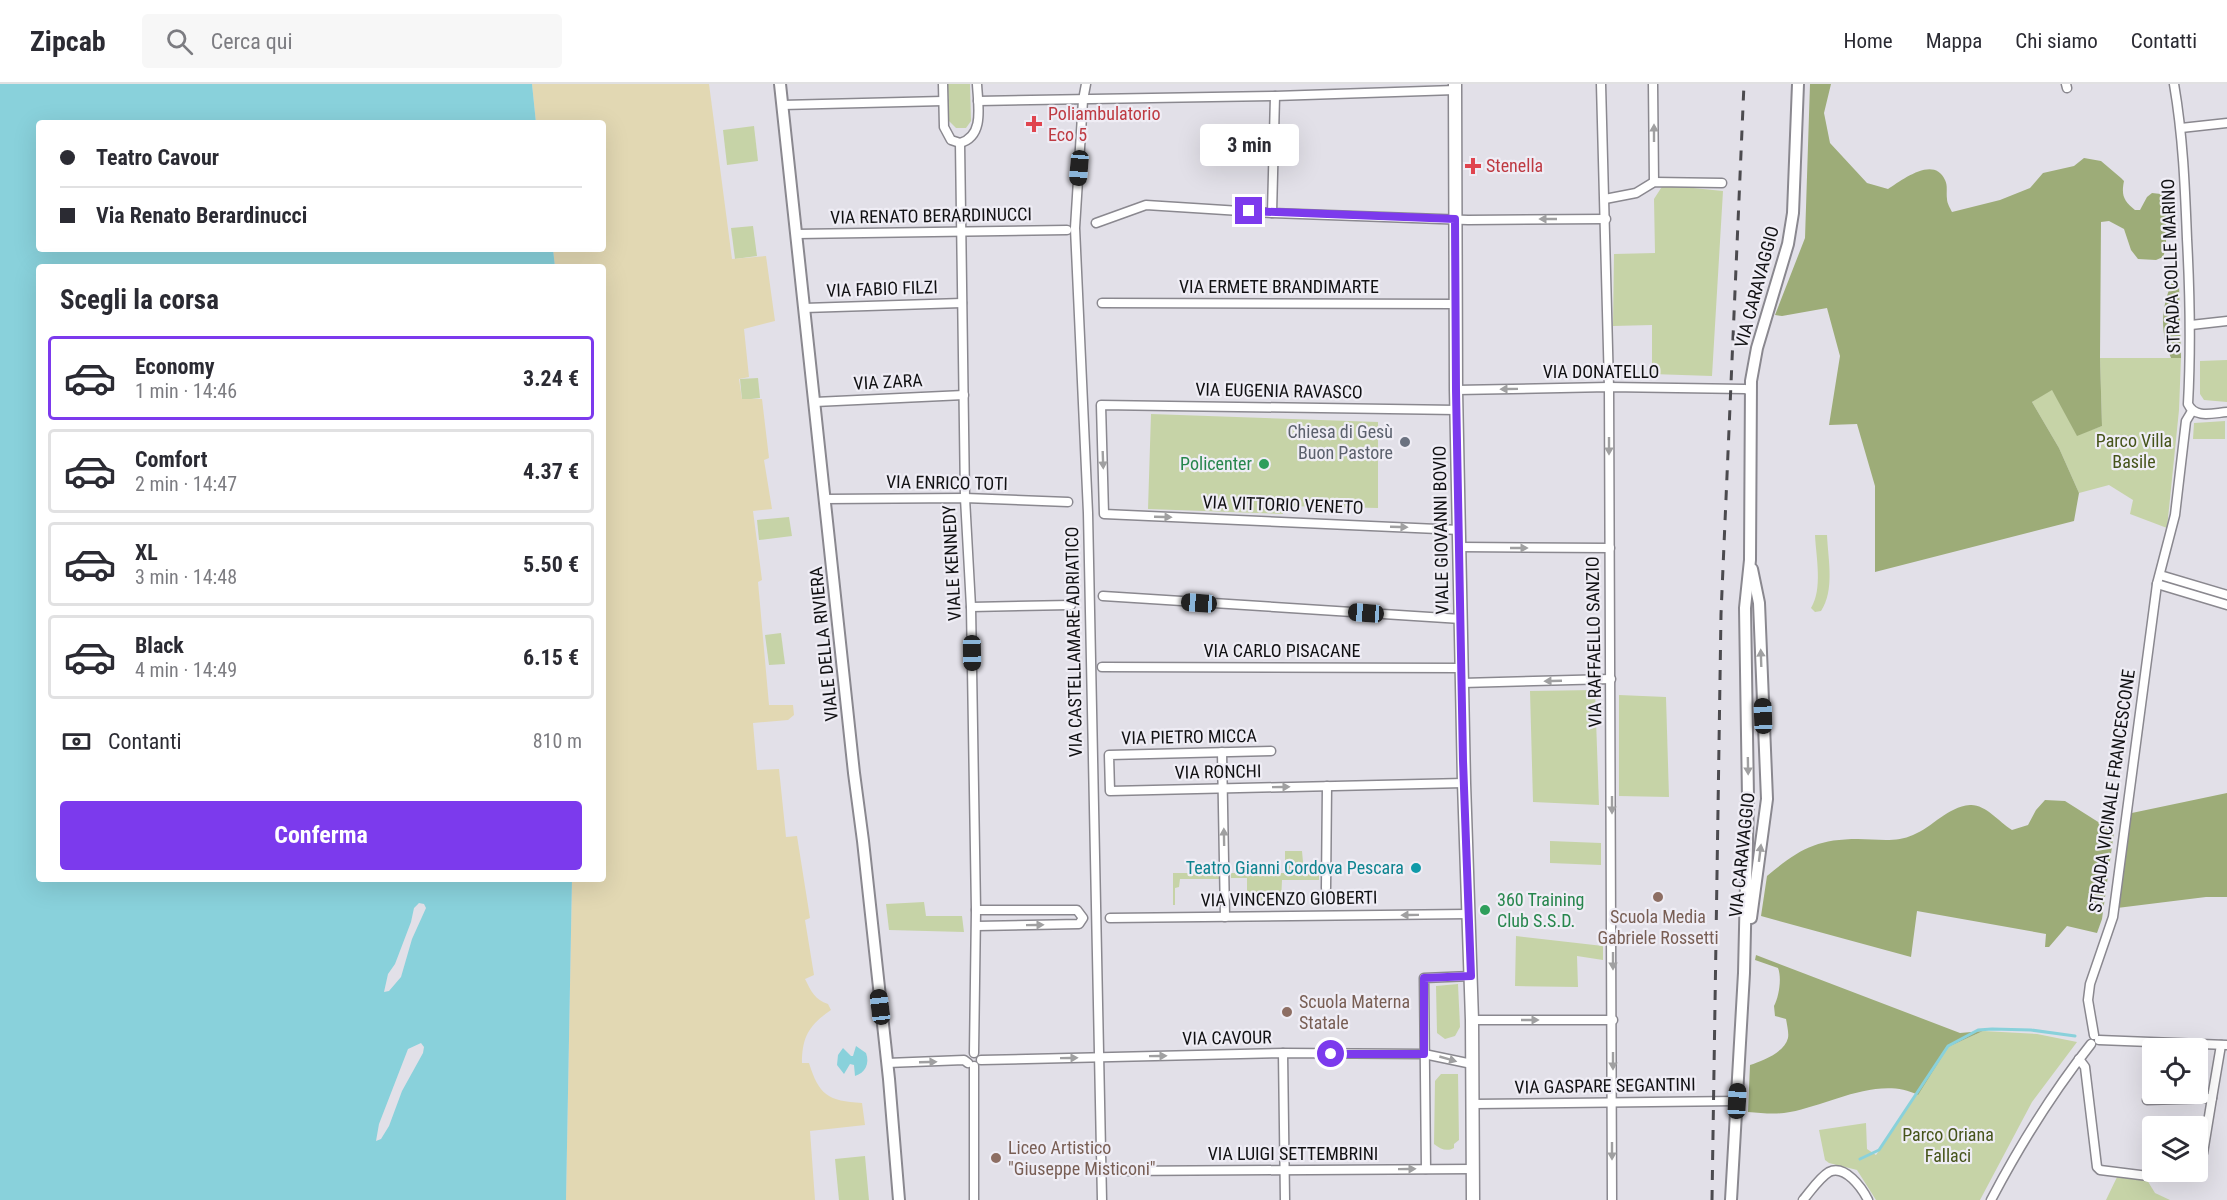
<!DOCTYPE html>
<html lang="it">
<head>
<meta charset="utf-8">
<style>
	:root { --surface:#fff; --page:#f7f7f7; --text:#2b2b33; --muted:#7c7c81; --line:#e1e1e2; --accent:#7c3aed }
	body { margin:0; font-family:"Roboto Condensed",sans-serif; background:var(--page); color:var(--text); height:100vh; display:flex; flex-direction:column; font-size:22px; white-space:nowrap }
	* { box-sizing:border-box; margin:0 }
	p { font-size:20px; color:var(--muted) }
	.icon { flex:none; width:33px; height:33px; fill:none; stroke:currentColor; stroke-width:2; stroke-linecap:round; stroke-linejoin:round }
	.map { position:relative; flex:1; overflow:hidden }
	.side { position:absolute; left:36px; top:180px; width:570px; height:618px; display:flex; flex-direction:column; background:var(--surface); border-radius:6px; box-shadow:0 6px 24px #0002 }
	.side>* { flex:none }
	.guide { position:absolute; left:36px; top:36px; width:570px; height:132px; border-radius:6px; box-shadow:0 6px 24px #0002; display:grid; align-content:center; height:132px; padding:0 24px; background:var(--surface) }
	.tools { position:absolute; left:2142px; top:954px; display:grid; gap:12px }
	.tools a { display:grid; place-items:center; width:66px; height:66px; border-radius:6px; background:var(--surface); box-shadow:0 6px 24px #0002; font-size:30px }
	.end { position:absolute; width:27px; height:27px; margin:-14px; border:8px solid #7c3aed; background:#fff; box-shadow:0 0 0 3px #fff }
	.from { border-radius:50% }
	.bubble { position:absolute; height:42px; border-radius:6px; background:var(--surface); box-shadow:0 6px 24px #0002; font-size:20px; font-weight:700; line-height:42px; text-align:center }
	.car { position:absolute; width:18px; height:36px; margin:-18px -9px; border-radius:8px; box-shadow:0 0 4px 2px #0007; background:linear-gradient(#222 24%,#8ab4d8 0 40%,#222 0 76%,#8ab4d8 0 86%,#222 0) }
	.guide b { display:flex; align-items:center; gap:21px; height:57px; font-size:22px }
	.guide b+b { border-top:2px solid var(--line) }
	.guide i { width:15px; height:15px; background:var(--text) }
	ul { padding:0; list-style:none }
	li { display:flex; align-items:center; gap:18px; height:84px; margin:0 12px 9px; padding:0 12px; border:3px solid var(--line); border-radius:6px }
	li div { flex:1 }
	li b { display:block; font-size:22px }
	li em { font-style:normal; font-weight:700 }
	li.selected { border-color:var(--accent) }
	li>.icon { width:54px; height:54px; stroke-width:1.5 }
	h2 { padding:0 24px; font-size:27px; line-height:72px }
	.pay { display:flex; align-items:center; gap:15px; height:66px; padding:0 24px; font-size:22px }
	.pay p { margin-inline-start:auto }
	.cta { display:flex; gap:12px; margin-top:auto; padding:12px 24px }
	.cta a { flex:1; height:69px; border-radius:6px; background:var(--accent); color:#fff; font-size:24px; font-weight:700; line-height:69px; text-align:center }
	header { display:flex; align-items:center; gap:36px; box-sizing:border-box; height:84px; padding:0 30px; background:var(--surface); border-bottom:2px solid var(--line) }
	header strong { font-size:28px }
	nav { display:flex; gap:33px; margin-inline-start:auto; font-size:21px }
	.search { width:420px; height:54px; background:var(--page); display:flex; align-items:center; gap:15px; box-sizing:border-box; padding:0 21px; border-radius:6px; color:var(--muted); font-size:22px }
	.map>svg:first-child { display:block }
</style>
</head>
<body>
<header>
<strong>Zipcab</strong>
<div class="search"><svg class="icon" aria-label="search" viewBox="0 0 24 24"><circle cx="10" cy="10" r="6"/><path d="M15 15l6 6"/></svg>Cerca qui</div>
<nav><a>Home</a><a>Mappa</a><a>Chi siamo</a><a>Contatti</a></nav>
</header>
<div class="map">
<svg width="2227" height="1116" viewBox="0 0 2227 1116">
	<rect width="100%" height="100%" fill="#e2e0e8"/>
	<g fill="#c6d3a7">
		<path d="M948 0H970L971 37 966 44H956L949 37Z"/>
		<path d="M754 42 758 77 727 81 723 46Z"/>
		<path d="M1663 101 1723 107 1712 292 1652 290V241L1613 242 1614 170 1655 169 1654 115Z"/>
		<path d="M753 142 757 172 735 175 731 144Z"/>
		<path d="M2100 274H2181L2179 326 2167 444 2130 430 2133 416 2109 401 2079 409 2059 364 2032 318 2052 305 2077 351 2102 342Z"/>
		<path d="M2227 276V318L2204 316 2200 310V277Z"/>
		<path d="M758 294 760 314 742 316 740 295Z"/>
		<path d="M1151 330 1378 338V424L1283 422V430L1148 425Z"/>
		<path d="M2225 337V355H2193L2194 339Z"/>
		<path d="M789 433 792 452 759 456 757 436Z"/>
		<path d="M1815 451H1827C1828 475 1835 506 1821 527L1815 528 1811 524C1823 505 1816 473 1815 451Z"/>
		<path d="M781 549 785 580 769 581 765 551Z"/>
		<path d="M1595 606 1599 721 1533 718 1530 607Z"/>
		<path d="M1619 611 1666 613 1669 713 1619 712Z"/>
		<path d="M1550 757 1601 759V781L1550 779Z"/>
		<path d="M1285 767H1302L1304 789 1319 790V796H1282L1281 818H1247V794H1231V789H1288V784L1285 783Z"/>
		<path d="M1173 789H1219V795H1180L1179 803 1175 804V821H1173Z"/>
		<path d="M924 818 926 832H962L964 848 889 846 886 820Z"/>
		<path d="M1516 852 1603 862V876L1577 872 1578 903 1515 902Z"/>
		<path d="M1458 900 1460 943 1455 952 1445 955 1437 949 1436 902Z"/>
		<path d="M1983 947 2037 950 2077 958 2032 1018 1980 1116H1876L1857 1086 1829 1079 1825 1076 1819 1046 1866 1039 1867 1065 1876 1071 1948 963Z"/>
		<path d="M1441 990H1458L1459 1056 1454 1060V1064C1447 1068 1440 1065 1434 1060L1435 997Z"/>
		<path d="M865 1072 869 1116H839L835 1075Z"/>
		<path d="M2118 1091 2147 1096 2155 1109 2170 1116H2106Z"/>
	</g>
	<g fill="#9dac78">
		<path d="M1810 0H1831L1824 29 1830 59 1867 99 1888 105C1902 96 1934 71 1945 96 1948 102 1946 108 1947 115 1947 119 1950 124 1952 128L2000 116 2030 104 2043 89 2074 82 2084 74 2101 77 2121 94 2124 97C2121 112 2124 117 2135 126H2140L2147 113 2152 109 2161 110 2166 115V164L2163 173 2156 176 2138 175 2131 166 2124 145 2109 137 2101 138 2100 274 2102 342 2077 352 2052 306 2032 318 2059 364 2079 409 2074 437 1875 488V402L1857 340 1829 341 1840 272 1827 224 1782 232 1775 231 1805 154Z"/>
		<path d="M2174 194 2179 200 2181 274H2171C2159 245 2161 222 2174 194Z"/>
		<path d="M2227 709V813H2206L2117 824 2127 730Z"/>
		<path d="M2045 716 2065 717 2114 748 2102 835 2097 849 2067 842 2049 863H2045L2046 850 1917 827 1911 873 1761 832 1767 792C1798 766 1816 755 1858 755 1876 755 1896 759 1913 751 1933 743 1947 723 1970 721 1985 720 1998 737 2012 746L2028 741 2036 726Z"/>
		<path d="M1756 871 1960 949 1983 947 1948 963 1918 1011C1879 991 1829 1021 1790 1028 1776 1031 1762 1029 1748 1028L1750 981C1762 977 1784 969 1788 954 1789 949 1787 941 1786 935L1775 932 1774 922C1779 913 1782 894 1778 884L1755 876Z"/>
	</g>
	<path fill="#e2d8b3" d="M532 0H709L732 175 766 172 775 237 744 245 749 293 739 295 742 315H762L769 374 764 376 772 425 753 427 762 496 758 498 769 621H793L794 631 788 636 753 639 757 686 779 685 786 753 797 752 810 834 805 836 814 891 805 895C811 907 815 916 828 920L831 926C809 941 802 953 802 979H809C819 1011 828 1017 862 1019L865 1041 810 1047 815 1116H566L572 795H603V183H555L553 165H603V39H536Z"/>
	<g fill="#89d1db">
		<path d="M0 0H532L536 39H39V165H553L555 183H39V795H572L566 1116H0Z"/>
		<path d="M856 962 866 969C870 980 865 989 855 992L854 981 850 980 844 990 837 981 838 971 843 964 851 972H853Z"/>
	</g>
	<g fill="#e2e0e8">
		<path d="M419 819 424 820 426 824 412 855 401 893 389 907 384 908 388 890 395 880 411 838 414 824Z"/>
		<path d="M421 959 424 963 423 969 402 1007 389 1042 381 1055 376 1057 379 1040 408 965Z"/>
	</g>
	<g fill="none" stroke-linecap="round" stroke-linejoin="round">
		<path stroke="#89d1db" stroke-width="3" d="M1860 1075 1879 1066 1948 962 1978 946 1992 945 2031 946 2075 952"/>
		<defs>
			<g id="minor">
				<path d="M943 0 944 43 951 56 960 59C985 52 978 21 977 0"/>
				<path d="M1086 0 1083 16 1075 144 1088 429 1102 1116"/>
				<path d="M1601 0 1609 303 1612 1116"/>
				<path d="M1653 0 1654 98"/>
				<path d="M2066 0 2067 4"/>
				<path d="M2174 0C2183 52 2185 103 2187 155 2190 211 2191 265 2188 320 2195 335 2213 329 2227 328"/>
				<path d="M978 17 1275 12 1455 6"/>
				<path d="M782 21 943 17"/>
				<path d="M2181 44 2227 39"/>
				<path d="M960 59 965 414 971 523 976 826 974 969"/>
				<path d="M1605 115 1636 109 1654 98 1722 99"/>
				<path d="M1272 129 1275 12"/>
				<path d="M1096 139 1146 121 1272 129 1468 136 1606 135"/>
				<path d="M796 150 1067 146"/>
				<path d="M1102 219 1456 220"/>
				<path d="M804 224 962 219"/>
				<path d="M2191 241 2227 237"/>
				<path d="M1456 306 1609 303 1745 305 1751 307"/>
				<path d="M815 318 964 311"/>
				<path d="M1457 326 1101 321 1104 430 1460 446"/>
				<path d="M825 415 965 414 1068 418"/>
				<path d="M1460 463 1610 464"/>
				<path d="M2160 491 2227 511"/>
				<path d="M2157 500 2227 521"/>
				<path d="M1103 512 1461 535"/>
				<path d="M971 523 1071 521"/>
				<path d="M1102 583 1462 584"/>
				<path d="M1462 599 1611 595"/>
				<path d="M1271 667 1109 671 1110 707 1464 699"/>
				<path d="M1222 668 1225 833"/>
				<path d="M1326 804 1327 702"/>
				<path d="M976 826H1077L1083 834 1079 840 977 842"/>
				<path d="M1110 834 1468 830"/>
				<path d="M1472 936H1613"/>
				<path d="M2094 951 2088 916 2090 900 2113 833 2157 500 2175 431 2186 337 2192 327"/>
				<path d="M2099 956 2227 961"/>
				<path d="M1283 969 1285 1116"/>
				<path d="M2079 975 2085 983 2097 1083 2100 1086 2148 1092"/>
				<path d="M981 976 1284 969 1424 970 1472 980"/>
				<path d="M887 979 964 976 968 979"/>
				<path d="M974 982V1116"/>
				<path d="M2212 1014 2221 961"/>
				<path d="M2147 1016 2212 1014 2203 1069"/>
				<path d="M1473 1020 1737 1017"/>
				<path d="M1426 1085 1424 894 1471 892"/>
				<path d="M1114 1087 1473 1085"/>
				<path d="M1803 1116C1810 1108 1819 1094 1829 1088 1845 1080 1862 1104 1868 1116"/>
				<path d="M1991 1116C2020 1061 2052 1009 2091 960"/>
			</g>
			<g id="tertiary">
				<path d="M780 0 854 689 863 757 889 995 899 1116"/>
				<path d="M1751 834 1767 715 1759 519 1752 485"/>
				<path d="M1731 1116 1744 889 1748 713 1745 524 1750 476 1751 297 1757 264 1788 160 1793 129 1798 0"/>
			</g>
			<path id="secondary" d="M1455 0 1456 306 1464 699 1472 936 1473 1116"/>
		</defs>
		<use href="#minor" stroke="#8a888f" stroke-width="11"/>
		<use href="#tertiary" stroke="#8a888f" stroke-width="14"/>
		<use href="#secondary" stroke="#8a888f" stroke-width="15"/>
		<use href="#minor" stroke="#fff" stroke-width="8"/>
		<use href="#tertiary" stroke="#fff" stroke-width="10"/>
		<use href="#secondary" stroke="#fff" stroke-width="12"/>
		<path stroke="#4c4b4f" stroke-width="3" stroke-dasharray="10 10" stroke-linecap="butt" d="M1712 1116 1721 530 1744 0"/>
	</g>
	<defs><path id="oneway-solid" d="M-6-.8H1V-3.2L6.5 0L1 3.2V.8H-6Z" transform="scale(1.5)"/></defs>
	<g fill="#a0a0a1">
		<use href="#oneway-solid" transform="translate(1654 49) rotate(-90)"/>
		<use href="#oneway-solid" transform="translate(1548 135) rotate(180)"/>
		<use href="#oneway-solid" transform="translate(1509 305) rotate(179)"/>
		<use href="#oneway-solid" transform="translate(1609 362) rotate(90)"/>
		<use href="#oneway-solid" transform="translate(1103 376) rotate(88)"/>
		<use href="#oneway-solid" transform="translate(1163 433) rotate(2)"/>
		<use href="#oneway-solid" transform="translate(1399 443) rotate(2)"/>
		<use href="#oneway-solid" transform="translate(1519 464)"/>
		<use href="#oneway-solid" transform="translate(1761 574) rotate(-92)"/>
		<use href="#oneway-solid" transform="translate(1553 597) rotate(178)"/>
		<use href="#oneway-solid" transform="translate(1748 682) rotate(89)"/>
		<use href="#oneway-solid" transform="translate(1281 703) rotate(-1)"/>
		<use href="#oneway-solid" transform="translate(1612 721) rotate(90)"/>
		<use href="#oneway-solid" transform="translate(1224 753) rotate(-91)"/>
		<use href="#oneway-solid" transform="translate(1760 769) rotate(-83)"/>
		<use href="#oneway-solid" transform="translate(1410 831) rotate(179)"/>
		<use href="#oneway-solid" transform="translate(1035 841) rotate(-1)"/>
		<use href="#oneway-solid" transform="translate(1613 877) rotate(90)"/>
		<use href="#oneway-solid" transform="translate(1530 936)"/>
		<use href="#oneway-solid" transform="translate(1158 972) rotate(-1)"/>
		<use href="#oneway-solid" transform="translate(1069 974) rotate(-1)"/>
		<use href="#oneway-solid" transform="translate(1448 975) rotate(16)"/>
		<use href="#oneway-solid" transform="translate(1613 977) rotate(90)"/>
		<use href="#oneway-solid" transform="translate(928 978) rotate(-2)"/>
		<use href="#oneway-solid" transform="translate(1612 1067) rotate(90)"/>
		<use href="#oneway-solid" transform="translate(1407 1085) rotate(-1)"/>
	</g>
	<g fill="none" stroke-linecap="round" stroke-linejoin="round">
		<path stroke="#7c3aed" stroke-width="8" d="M1249 127 1455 135 1456 306 1463 677 1471 892 1424 894V970H1331"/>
	</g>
	<g fill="#e0444e" stroke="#efedf5" stroke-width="2">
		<path d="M1031 31h6v6h6v6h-6v6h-6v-6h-6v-6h6z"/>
		<path d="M1470 73h6v6h6v6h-6v6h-6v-6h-6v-6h6z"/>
	</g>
	<circle fill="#6b7280" stroke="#efedf5" stroke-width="2" cx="1405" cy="358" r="6"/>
	<g fill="#2e9e5b" stroke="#efedf5" stroke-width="2">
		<circle cx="1264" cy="380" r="6"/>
		<circle cx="1485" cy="826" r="6"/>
	</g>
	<circle fill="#0f9aa8" stroke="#efedf5" stroke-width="2" cx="1416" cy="784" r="6"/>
	<g fill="#8d6e63" stroke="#efedf5" stroke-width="2">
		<circle cx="1658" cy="813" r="6"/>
		<circle cx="1287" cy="928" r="6"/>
		<circle cx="996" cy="1074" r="6"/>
	</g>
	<g text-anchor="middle" stroke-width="4.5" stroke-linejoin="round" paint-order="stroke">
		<g font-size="18" fill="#be3a42" stroke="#efedf5" text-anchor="start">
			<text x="1048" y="36">Poliambulatorio<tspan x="1048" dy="21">Eco 5</tspan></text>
			<text x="1486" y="88">Stenella</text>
		</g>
		<g font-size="18" fill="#111113" stroke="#efedf5">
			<text transform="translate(931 132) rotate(-1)" y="6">VIA RENATO BERARDINUCCI</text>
			<text transform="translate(2171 182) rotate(-92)" y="6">STRADA COLLE MARINO</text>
			<text x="1279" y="209">VIA ERMETE BRANDIMARTE</text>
			<text transform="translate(1757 203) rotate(-75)" y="6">VIA CARAVAGGIO</text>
			<text transform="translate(882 205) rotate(-2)" y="6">VIA FABIO FILZI</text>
			<text x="1601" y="294">VIA DONATELLO</text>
			<text transform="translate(888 298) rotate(-3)" y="6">VIA ZARA</text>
			<text transform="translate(1279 307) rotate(1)" y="6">VIA EUGENIA RAVASCO</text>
			<text transform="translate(947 399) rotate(1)" y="6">VIA ENRICO TOTI</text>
			<text transform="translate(1283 421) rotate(2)" y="6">VIA VITTORIO VENETO</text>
			<text transform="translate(1441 446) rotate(-91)" y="6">VIALE GIOVANNI BOVIO</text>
			<text transform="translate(952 479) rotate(-93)" y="6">VIALE KENNEDY</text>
			<text transform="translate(1074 558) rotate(-91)" y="6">VIA CASTELLAMARE ADRIATICO</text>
			<text transform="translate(1594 558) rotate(-91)" y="6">VIA RAFFAELLO SANZIO</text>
			<text transform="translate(824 560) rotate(-96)" y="6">VIALE DELLA RIVIERA</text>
			<text x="1282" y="573">VIA CARLO PISACANE</text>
			<text transform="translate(1189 653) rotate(-1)" y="6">VIA PIETRO MICCA</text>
			<text transform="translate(1218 688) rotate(-1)" y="6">VIA RONCHI</text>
			<text transform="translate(2112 707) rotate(-82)" y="6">STRADA VICINALE FRANCESCONE</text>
			<text transform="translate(1742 771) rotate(-84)" y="6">VIA CARAVAGGIO</text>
			<text transform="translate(1289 815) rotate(-1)" y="6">VIA VINCENZO GIOBERTI</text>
			<text transform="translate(1227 954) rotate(-1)" y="6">VIA CAVOUR</text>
			<text transform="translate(1605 1002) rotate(-1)" y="6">VIA GASPARE SEGANTINI</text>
			<text x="1293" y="1076">VIA LUIGI SETTEMBRINI</text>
		</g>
		<g font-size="18" fill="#5b616d" stroke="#efedf5" text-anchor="end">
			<text x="1393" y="354">Chiesa di Gesù<tspan x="1393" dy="21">Buon Pastore</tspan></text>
		</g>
		<g font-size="18" fill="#46541a" stroke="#efedf5">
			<text x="2134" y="363">Parco Villa<tspan x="2134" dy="21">Basile</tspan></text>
			<text x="1948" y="1057">Parco Oriana<tspan x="1948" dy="21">Fallaci</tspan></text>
		</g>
		<g font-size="18" fill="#27864d" stroke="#efedf5" text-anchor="end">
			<text x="1252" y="386">Policenter</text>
			<text x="1497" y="822" text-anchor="start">360 Training<tspan x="1497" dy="21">Club S.S.D.</tspan></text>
		</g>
		<g font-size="18" fill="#0d838f" stroke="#efedf5" text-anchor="end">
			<text x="1404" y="790">Teatro Gianni Cordova Pescara</text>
		</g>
		<g font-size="18" fill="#785e54" stroke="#efedf5" text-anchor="start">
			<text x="1658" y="839" text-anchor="middle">Scuola Media<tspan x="1658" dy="21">Gabriele Rossetti</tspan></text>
			<text x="1299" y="924">Scuola Materna<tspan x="1299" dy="21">Statale</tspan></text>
			<text x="1008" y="1070">Liceo Artistico<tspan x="1008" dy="21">"Giuseppe Misticoni"</tspan></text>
		</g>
	</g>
</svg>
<div class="tools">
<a><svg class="icon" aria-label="locate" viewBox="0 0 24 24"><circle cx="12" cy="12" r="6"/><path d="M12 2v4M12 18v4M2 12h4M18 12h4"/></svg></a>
<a><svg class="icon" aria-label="layers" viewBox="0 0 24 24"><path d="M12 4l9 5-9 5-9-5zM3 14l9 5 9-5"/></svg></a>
</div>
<i class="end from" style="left:1331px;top:970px"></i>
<i class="end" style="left:1249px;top:127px"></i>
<div class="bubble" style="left:1200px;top:40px;width:99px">3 min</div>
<i class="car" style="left:1079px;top:84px;rotate:185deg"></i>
<i class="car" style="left:1199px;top:519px;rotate:274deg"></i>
<i class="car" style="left:1366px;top:529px;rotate:274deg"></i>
<i class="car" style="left:972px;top:569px;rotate:179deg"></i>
<i class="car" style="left:1763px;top:632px;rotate:358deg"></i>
<i class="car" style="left:880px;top:923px;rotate:353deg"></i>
<i class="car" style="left:1737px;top:1017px;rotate:3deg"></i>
<div class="guide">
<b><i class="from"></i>Teatro Cavour</b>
<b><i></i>Via Renato Berardinucci</b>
</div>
<section class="side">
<h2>Scegli la corsa</h2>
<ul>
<li class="selected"><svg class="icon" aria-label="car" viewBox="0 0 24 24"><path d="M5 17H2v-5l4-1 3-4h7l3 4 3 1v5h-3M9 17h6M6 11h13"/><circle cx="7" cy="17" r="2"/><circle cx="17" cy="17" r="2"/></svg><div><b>Economy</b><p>1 min · 14:46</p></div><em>3.24 €</em></li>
<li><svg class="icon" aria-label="car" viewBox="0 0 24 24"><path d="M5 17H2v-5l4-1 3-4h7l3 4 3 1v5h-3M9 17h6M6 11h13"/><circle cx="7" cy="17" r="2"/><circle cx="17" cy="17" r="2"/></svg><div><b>Comfort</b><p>2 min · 14:47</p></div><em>4.37 €</em></li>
<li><svg class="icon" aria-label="car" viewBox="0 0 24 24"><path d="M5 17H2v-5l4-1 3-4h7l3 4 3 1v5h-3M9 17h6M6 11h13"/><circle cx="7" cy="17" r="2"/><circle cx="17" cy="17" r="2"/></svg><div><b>XL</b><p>3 min · 14:48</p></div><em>5.50 €</em></li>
<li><svg class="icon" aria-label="car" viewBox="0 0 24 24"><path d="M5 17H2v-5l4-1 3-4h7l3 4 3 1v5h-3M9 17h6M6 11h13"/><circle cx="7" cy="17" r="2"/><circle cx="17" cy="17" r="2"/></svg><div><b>Black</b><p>4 min · 14:49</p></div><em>6.15 €</em></li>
</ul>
<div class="pay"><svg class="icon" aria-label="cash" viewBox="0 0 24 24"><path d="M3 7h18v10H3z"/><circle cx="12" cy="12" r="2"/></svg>Contanti<p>810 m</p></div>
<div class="cta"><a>Conferma</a></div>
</section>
</div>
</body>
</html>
